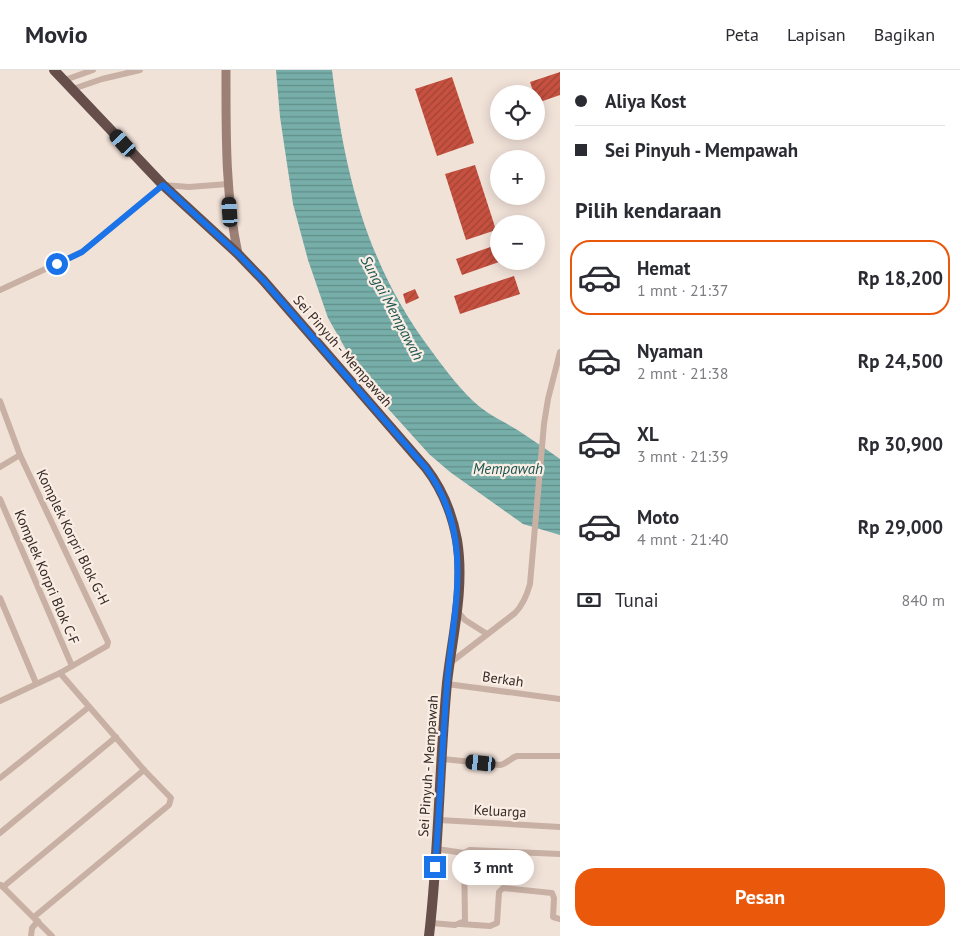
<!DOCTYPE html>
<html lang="id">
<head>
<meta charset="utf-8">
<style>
	:root { --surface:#fff; --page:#f2f2f3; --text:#2b2b33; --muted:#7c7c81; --line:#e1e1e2; --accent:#ea580c }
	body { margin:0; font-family:"PT Sans",sans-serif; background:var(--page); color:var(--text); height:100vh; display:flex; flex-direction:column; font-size:19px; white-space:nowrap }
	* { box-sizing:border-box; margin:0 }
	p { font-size:16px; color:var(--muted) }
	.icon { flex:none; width:28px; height:28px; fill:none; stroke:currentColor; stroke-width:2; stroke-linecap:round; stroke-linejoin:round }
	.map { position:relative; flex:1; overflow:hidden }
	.panel { display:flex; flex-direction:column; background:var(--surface); width:400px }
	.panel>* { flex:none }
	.guide { display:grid; align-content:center; height:110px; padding:0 15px; background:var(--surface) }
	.buttons { position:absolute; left:490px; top:15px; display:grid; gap:10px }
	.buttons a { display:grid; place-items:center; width:55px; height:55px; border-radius:50%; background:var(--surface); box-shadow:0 2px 12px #0003; font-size:25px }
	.end { position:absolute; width:22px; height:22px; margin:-11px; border:6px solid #1a73e8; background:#fff; box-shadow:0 0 0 2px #fff }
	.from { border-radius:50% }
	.bubble { position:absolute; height:35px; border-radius:18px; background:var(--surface); box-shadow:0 2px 12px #0003; font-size:16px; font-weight:700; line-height:35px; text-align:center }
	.car { position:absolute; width:15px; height:30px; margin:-15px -8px; border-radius:6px; box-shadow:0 0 4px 1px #0007; background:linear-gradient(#222 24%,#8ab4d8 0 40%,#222 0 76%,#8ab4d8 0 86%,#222 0) }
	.guide b { display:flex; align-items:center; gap:18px; height:48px; font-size:19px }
	.guide b+b { border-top:1px solid var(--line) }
	.guide i { width:12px; height:12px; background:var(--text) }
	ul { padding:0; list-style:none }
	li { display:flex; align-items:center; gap:15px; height:75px; margin:0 10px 8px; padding:0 5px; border:2px solid transparent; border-radius:20px }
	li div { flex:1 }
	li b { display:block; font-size:19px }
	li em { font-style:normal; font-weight:700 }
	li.on { border-color:var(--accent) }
	li>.icon { width:45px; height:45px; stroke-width:1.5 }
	h2 { padding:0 15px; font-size:22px; line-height:60px }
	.pay { display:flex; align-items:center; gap:12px; height:55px; padding:0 15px; font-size:19px }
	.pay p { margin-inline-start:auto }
	.action { display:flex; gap:10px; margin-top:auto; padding:10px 15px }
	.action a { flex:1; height:58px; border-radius:20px; background:var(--accent); color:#fff; font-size:20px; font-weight:700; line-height:58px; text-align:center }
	header { display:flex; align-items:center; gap:30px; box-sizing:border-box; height:70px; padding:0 25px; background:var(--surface); border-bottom:1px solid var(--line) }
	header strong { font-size:24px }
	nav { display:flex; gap:28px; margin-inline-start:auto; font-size:18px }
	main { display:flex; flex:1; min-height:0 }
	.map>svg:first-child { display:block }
</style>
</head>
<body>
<header>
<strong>Movio</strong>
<nav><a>Peta</a><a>Lapisan</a><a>Bagikan</a></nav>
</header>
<main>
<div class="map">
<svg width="560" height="866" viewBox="0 0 560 866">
	<defs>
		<pattern id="water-rules" width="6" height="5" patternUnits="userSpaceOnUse" patternTransform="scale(1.25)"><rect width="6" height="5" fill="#77aea9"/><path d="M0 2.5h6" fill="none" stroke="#628e89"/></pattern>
		<pattern id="building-hatch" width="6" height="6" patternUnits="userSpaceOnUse" patternTransform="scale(1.25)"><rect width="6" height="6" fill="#c65140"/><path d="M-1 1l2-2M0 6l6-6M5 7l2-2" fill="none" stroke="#a24335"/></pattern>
	</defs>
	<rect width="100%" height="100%" fill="#f1e2d8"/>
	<path fill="url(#water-rules)" d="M276 0H332C345 106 367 196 433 283 447 302 462 322 480 337 492 347 507 353 519 361 533 370 547 380 560 389V465L523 454 450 402 429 384 365 313 328 248 308 190 293 134 280 47Z"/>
	<g fill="url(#building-hatch)">
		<path d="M560 2V25L537 33 536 24H534L530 12Z"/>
		<path d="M452 7 474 73 437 86 415 19Z"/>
		<path d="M475 95 496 160 466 170 445 104Z"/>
		<path d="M499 174V192L462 205 456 189Z"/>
		<path d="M514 206 520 224 460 244 454 226Z"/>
		<path d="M415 219 419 228 406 234 403 224Z"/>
	</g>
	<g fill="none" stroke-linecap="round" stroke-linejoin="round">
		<g stroke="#c8b0a4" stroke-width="6">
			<path d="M65 10 93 0"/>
			<path d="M73 19 102 9 140 0"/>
			<path d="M0 220 82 182 163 115 189 117 228 114"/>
			<path d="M0 331 20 385 108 572 107 576 60 603 0 631"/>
			<path d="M0 397 20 385"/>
			<path d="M0 429 72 596"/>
			<path d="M0 528 36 613"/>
			<path d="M457 541 465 550 487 564"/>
			<path d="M450 593 515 543C523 535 527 525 530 514L544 354 548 329 560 282"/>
			<path d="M447 614 560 629"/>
			<path d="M443 689 500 695C507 694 510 688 517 686H560"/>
			<path d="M0 708 89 637"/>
			<path d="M439 750 560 757"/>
			<path d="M0 763 116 667"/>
			<path d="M464 783 470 780 560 784"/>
			<path d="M1 815 52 866"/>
			<path d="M3 817 144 700"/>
			<path d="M34 847 169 735 171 728 144 700 60 603"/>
			<path d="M431 853 455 855 465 851 464 783 437 779"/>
			<path d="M460 854 490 856 497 853 499 822 503 818 552 823 554 828 553 847 560 849"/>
			<path d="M31 866 32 858 38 851"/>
		</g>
		<path stroke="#9c7f75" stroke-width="9" d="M226 0C226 61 225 124 238 184"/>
		<path stroke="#664f4a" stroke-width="10" d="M54 0 163 115 238 184 263 210 426 398C443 420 452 443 457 470 465 518 452 567 447 613 439 697 439 782 429 866"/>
	</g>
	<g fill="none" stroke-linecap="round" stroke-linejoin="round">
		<path stroke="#1a73e8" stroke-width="6" d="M57 194 82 182 163 115 238 184 263 210 426 398C476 467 453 538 447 615 442 676 440 737 435 797"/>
	</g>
	<g text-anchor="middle" stroke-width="4.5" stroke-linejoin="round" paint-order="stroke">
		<g font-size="14" fill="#342826" stroke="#f9ede4">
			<text transform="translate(343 281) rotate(49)" y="5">Sei Pinyuh - Mempawah</text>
			<text transform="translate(73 467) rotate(64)" y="5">Komplek Korpri Blok G-H</text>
			<text transform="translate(47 507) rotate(67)" y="5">Komplek Korpri Blok C-F</text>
			<text transform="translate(503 609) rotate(8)" y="5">Berkah</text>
			<text transform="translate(428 696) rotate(-86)" y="5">Sei Pinyuh - Mempawah</text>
			<text transform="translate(500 741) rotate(3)" y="5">Keluarga</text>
		</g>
		<g font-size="15" font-style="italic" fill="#1b5552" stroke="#f9ede4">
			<text transform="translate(392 238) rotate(62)" y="5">Sungai Mempawah</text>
			<text x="508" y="404">Mempawah</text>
		</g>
	</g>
</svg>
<div class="buttons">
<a><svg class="icon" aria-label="locate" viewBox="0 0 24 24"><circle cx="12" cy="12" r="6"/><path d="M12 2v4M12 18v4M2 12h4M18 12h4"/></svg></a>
<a>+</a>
<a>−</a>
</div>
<i class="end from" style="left:57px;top:194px"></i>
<i class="end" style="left:435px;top:797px"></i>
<div class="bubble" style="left:452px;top:780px;width:82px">3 mnt</div>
<i class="car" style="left:123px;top:73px;rotate:318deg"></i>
<i class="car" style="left:230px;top:142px;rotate:356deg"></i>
<i class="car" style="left:481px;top:693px;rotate:276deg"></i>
</div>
<section class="panel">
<div class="guide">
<b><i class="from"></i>Aliya Kost</b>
<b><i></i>Sei Pinyuh - Mempawah</b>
</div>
<h2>Pilih kendaraan</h2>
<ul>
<li class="on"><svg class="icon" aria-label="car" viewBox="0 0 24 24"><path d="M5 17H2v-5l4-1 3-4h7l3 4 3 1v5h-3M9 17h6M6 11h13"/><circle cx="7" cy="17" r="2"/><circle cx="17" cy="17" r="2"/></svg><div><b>Hemat</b><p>1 mnt · 21:37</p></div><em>Rp 18,200</em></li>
<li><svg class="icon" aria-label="car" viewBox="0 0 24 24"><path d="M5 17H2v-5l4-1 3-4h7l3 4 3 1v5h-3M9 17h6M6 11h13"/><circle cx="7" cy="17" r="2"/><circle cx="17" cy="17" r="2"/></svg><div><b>Nyaman</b><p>2 mnt · 21:38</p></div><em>Rp 24,500</em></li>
<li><svg class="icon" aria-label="car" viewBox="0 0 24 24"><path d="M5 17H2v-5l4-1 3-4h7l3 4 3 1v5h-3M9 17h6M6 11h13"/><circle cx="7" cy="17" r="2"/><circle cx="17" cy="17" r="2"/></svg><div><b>XL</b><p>3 mnt · 21:39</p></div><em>Rp 30,900</em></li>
<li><svg class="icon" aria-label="car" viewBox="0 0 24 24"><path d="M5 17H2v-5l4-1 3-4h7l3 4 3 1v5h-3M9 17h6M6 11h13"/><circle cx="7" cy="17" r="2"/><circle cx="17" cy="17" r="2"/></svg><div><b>Moto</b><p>4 mnt · 21:40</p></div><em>Rp 29,000</em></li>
</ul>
<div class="pay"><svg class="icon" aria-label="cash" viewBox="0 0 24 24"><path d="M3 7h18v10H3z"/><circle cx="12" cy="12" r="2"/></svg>Tunai<p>840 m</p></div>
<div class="action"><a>Pesan</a></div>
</section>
</main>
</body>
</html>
